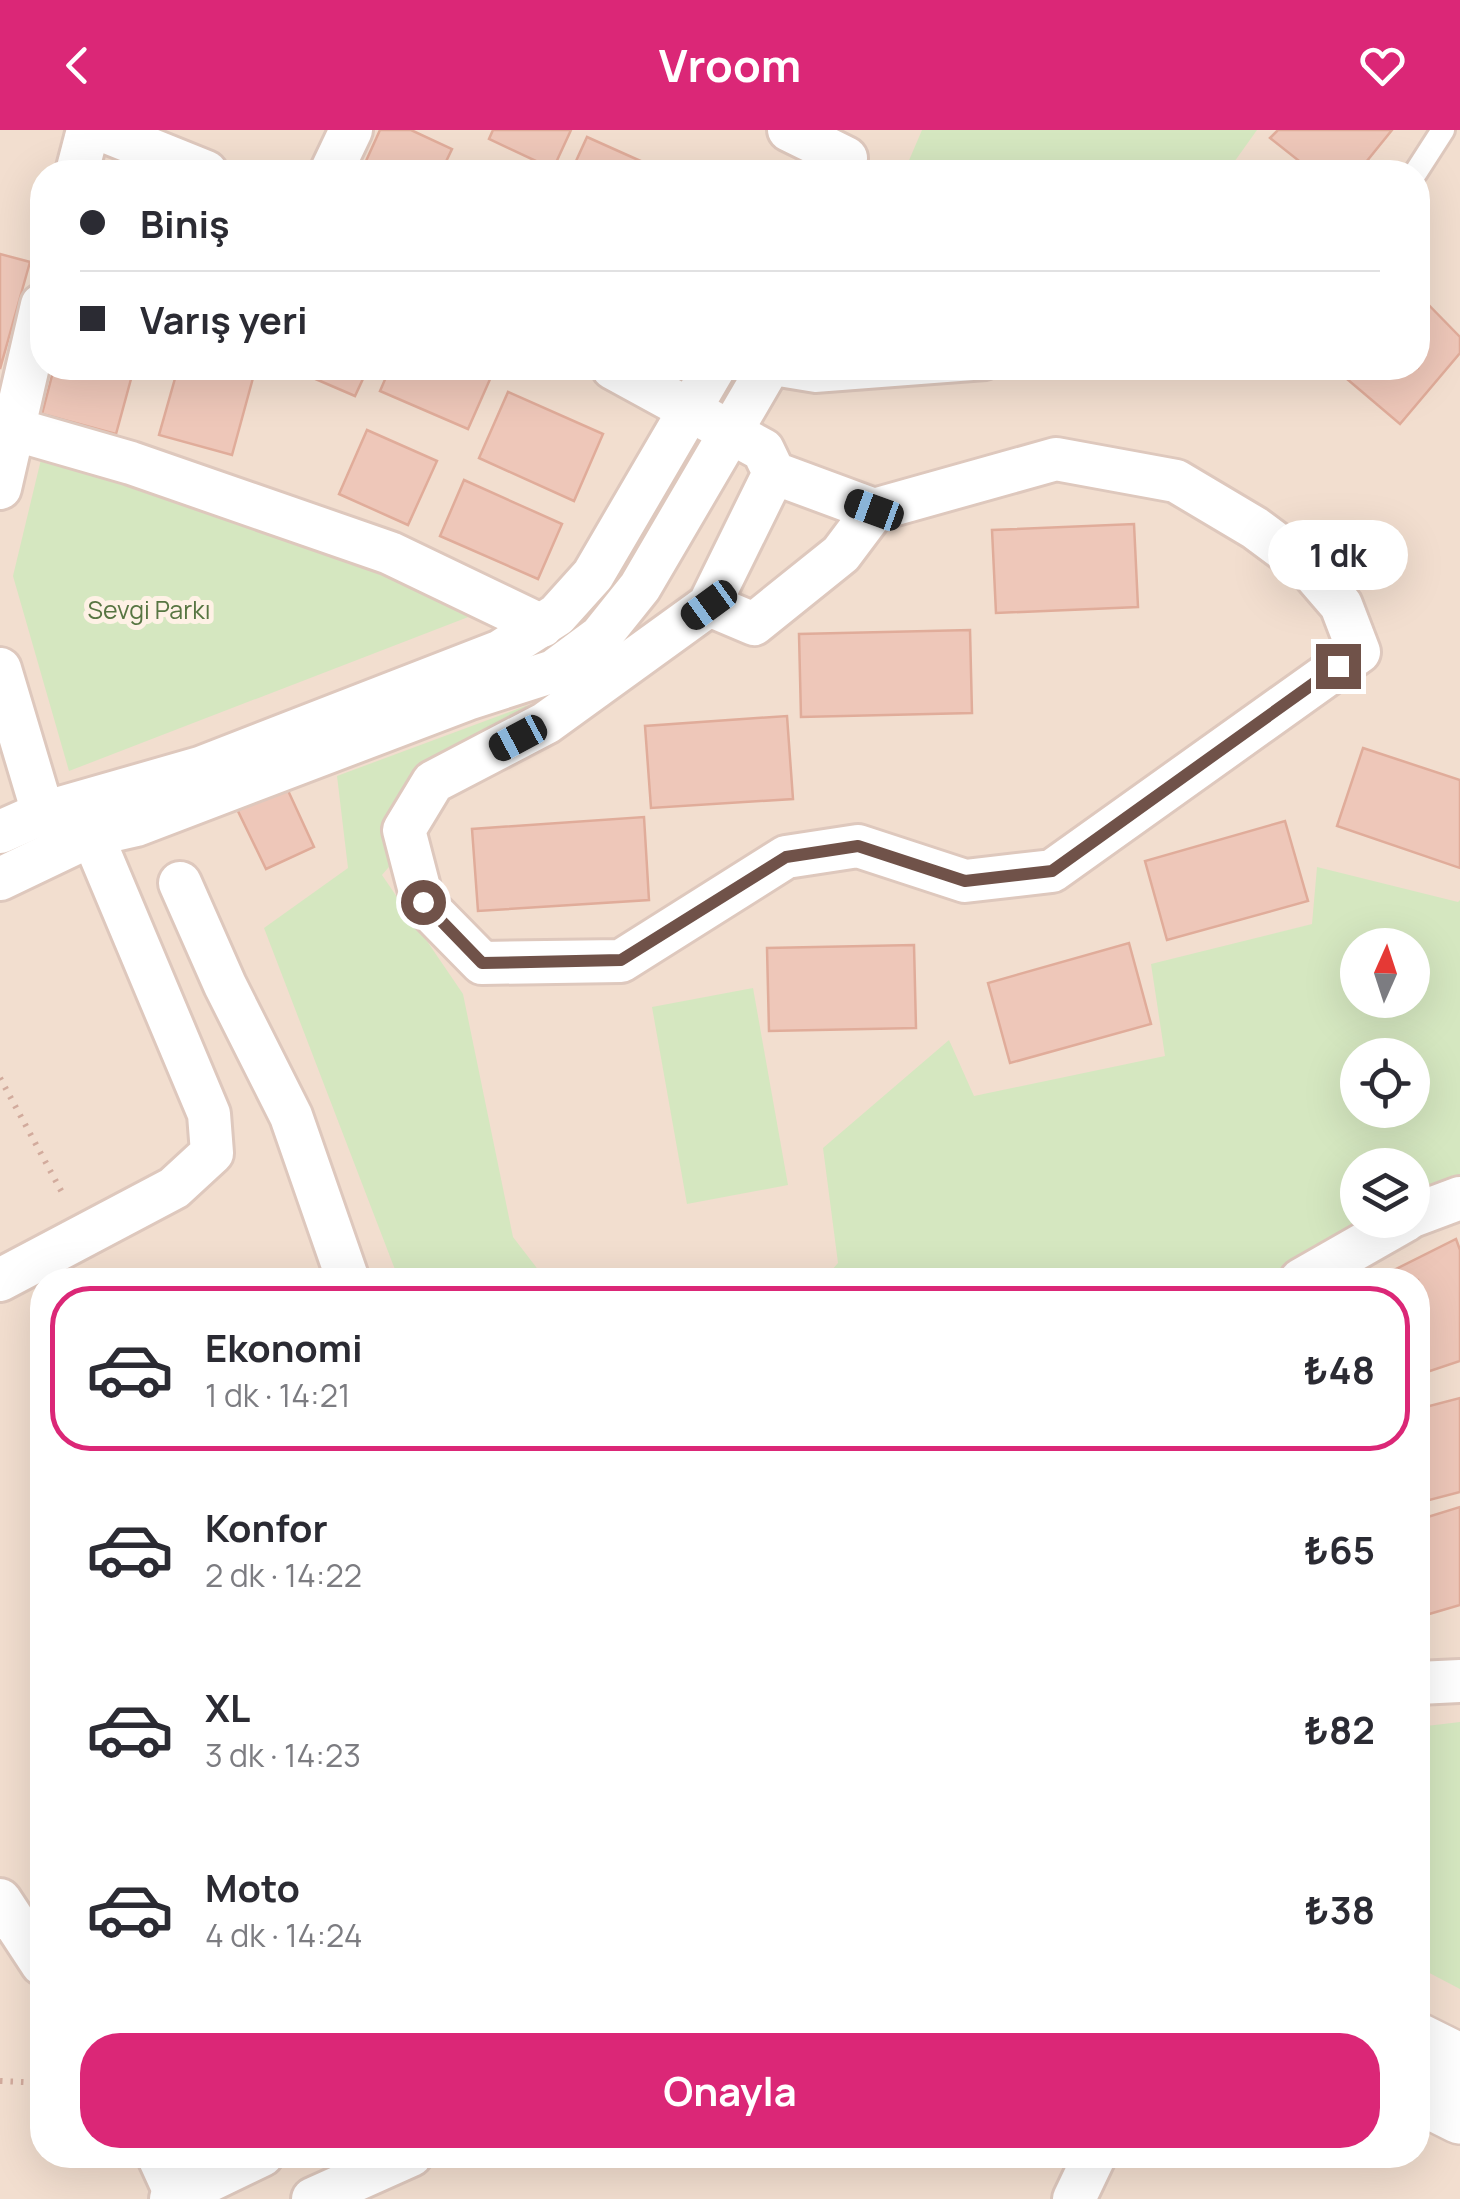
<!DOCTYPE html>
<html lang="tr">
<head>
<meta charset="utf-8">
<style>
	:root { --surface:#fff; --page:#f2f2f3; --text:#2b2b33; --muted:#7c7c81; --line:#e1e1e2; --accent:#db2777 }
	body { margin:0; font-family:Manrope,sans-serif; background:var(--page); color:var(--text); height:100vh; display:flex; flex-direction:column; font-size:38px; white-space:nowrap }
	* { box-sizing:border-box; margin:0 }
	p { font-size:32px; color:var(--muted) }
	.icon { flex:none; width:55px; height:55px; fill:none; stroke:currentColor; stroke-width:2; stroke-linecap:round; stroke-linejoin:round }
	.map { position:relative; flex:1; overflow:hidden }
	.sheet { position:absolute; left:30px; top:1138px; width:1400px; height:900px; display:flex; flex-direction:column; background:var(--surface); border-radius:40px; box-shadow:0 10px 40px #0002 }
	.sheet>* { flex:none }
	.hud { position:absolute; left:30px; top:30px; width:1400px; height:220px; border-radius:40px; box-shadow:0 10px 40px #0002; display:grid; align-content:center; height:220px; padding:0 50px; background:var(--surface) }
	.needle { width:65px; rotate:3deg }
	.tools { position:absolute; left:1340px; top:798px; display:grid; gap:20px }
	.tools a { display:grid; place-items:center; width:90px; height:90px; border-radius:50%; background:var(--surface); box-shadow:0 10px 40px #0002; font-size:50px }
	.end { position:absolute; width:45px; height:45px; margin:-22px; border:12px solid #705249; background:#fff; box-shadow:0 0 0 5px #fff }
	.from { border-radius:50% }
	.bubble { position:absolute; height:70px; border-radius:35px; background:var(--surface); box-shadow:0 10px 40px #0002; font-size:32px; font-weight:700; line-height:70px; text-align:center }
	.car { position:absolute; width:30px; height:60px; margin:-30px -15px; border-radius:12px; box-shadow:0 0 8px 2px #0007; background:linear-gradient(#222 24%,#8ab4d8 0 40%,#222 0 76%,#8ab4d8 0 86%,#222 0) }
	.hud b { display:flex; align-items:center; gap:35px; height:95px; font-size:38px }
	.hud b+b { border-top:2px solid var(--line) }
	.hud i { width:25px; height:25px; background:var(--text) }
	ul { padding:18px 0 0; list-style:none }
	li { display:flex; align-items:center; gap:30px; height:165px; margin:0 20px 15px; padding:0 30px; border:5px solid transparent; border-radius:40px }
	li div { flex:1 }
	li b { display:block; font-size:38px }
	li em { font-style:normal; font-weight:700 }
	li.current { border-color:var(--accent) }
	li>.icon { width:90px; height:90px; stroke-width:1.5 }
	.primary-button { display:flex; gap:20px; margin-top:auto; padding:20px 50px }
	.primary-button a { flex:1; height:115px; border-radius:40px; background:var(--accent); color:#fff; font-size:40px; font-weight:700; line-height:115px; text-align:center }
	header { display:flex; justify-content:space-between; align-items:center; height:130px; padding:0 50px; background:var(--accent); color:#fff; font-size:45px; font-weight:700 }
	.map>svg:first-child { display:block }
</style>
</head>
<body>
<header><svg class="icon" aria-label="back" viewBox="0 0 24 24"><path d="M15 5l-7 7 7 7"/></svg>Vroom<svg class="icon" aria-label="heart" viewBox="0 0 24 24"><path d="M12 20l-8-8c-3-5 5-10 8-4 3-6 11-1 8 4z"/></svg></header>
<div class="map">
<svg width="1460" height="2069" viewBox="0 0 1460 2069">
	<rect width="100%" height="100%" fill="#fbede0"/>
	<path fill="#f2decf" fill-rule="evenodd" d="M0 0H1460V2069H0ZM42 42H1418V238H42ZM1358 815H1412V870H1358ZM1358 925H1412V980H1358ZM1358 1035H1412V1090H1358ZM42 1150H1418V2025H42Z"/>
	<g fill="#d5e7c0" fill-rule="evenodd">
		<path d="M922 0H1257L1227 42H904Z"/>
		<path d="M44 317 489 479 69 641 13 446Z"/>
		<path d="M528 575 382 745 463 864 513 1107 546 1150H399L264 798 348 738 337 646Z"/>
		<path d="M1317 737 1458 772 1460 770V1046L1413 1072 1412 1035H1358V1090H1380L1273 1150H823L838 1133 823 1018 949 910 974 966 1165 926 1151 834 1312 794ZM1358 815H1412V870H1358ZM1358 925H1412V980H1358Z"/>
		<path d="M753 858 788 1055 687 1074 652 877Z"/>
		<path d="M1460 1592V1859L1418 1837V1597Z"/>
	</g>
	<g fill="#eec7b9" stroke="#e0ac9a" stroke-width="2.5">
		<path d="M380 0H411L452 19 441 42H361Z"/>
		<path d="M493 0H571L553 39 489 9Z"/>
		<path d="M1278 0H1392L1358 42H1313L1270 8Z"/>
		<path d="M587 7 654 37 652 42H571Z"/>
		<path d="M0 124 30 132 0 239Z"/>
		<path d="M1418 164 1460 207V223L1400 294 1334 238H1418Z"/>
		<path d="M54 238H134L116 304 42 284Z"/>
		<path d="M178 238H216L253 248 232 325 159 305Z"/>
		<path d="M290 238H368L355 266Z"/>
		<path d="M390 238H470L491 247 468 299 380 261Z"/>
		<path d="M508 262 603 304 574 371 479 328Z"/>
		<path d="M367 300 437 331 408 395 339 364Z"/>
		<path d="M464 350 562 394 538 449 440 406Z"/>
		<path d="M1134 394 1138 477 996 483 992 400Z"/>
		<path d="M970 500 972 583 801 587 799 504Z"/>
		<path d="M787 586 793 669 651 678 645 596Z"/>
		<path d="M1363 618 1460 650V738L1337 696Z"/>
		<path d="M285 654 314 717 266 739 236 677Z"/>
		<path d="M644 687 649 770 478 781 472 699Z"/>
		<path d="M1285 691 1308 771 1167 810 1145 731Z"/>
		<path d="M1129 813 1151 894 1010 933 988 853Z"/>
		<path d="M914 815 916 898 769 901 767 818Z"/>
		<path d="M1456 1109 1460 1120V1231L1418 1245V1150H1374Z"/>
		<path d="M1460 1268V1362L1418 1373V1279Z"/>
		<path d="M1460 1377V1475L1419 1487 1418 1390Z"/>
	</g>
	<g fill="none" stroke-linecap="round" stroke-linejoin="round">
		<defs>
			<g id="service">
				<path d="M1416 42 1443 0"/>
				<path d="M766 243 815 251 986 238"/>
			</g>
			<g id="minor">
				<path d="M102 0 206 42"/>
				<path d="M789 0 846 28"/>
				<path d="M77 42 88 0"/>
				<path d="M331 42 351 0"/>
				<path d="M613 238 763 320 774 343 874 380 1056 329 1176 351 1255 398 1310 439 1341 475 1359 522 1052 741 965 751 858 716 786 727 621 831 482 833 423 773 404 700 433 652 546 593 709 475 774 343"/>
				<path d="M13 299 131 333 390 423 542 496"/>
				<path d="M0 358 42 175"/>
				<path d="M709 475 754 494 841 424 874 380"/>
				<path d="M0 539 43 683"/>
				<path d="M0 702 43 683 200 638 501 521 557 485 593 445 714 238"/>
				<path d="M0 749 92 705 136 695 467 569 554 541 600 507 640 457 768 238"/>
				<path d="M180 753 225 855 291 986 348 1150"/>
				<path d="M1412 1086 1460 1068"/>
				<path d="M0 1150 174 1058 212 1023 209 984 92 705"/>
				<path d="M1301 1150 1406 1090"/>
				<path d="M1418 1553 1460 1551"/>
				<path d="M0 1770 42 1834"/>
				<path d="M158 2025 178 2069"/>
				<path d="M171 2069 262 2025"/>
				<path d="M313 2069 411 2025"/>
				<path d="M1074 2069 1095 2025"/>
			</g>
			<g id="tertiary">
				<path d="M1418 1911 1460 1932"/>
				<path d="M1418 1965 1460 1986"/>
			</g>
		</defs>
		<use href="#service" stroke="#dec8bd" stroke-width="28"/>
		<use href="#minor" stroke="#dec8bd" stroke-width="48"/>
		<use href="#tertiary" stroke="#dec8bd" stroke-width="60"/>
		<g stroke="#d2ab9d" stroke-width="6" stroke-dasharray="2.5 8" stroke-linecap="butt">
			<path d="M0 948 65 1068"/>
			<path d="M0 1951 42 1953"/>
		</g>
		<use href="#service" stroke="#fff" stroke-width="22"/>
		<use href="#minor" stroke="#fff" stroke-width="42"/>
		<use href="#tertiary" stroke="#fff" stroke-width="55"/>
	</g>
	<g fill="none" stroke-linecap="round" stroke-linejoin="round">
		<path stroke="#705249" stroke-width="12" d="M423 772 482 833 621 830 786 727 858 716 965 751 1052 741 1338 536"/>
	</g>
	<g text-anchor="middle" stroke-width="10" stroke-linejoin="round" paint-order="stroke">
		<g font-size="25" fill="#577542" stroke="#fef1e5">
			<text x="149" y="489">Sevgi Parkı</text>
		</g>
	</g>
</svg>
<div class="tools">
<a><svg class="needle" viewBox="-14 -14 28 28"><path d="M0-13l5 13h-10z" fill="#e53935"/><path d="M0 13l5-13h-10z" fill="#7c7c81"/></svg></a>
<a><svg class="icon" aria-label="locate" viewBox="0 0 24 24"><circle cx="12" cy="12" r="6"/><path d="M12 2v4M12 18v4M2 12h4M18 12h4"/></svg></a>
<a><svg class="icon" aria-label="layers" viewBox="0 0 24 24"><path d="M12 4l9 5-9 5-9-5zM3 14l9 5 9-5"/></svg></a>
</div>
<i class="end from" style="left:423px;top:772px"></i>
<i class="end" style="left:1338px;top:536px"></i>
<div class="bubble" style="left:1268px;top:390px;width:140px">1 dk</div>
<i class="car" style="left:874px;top:380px;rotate:290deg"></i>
<i class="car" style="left:709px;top:475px;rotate:234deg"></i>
<i class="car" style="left:518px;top:608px;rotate:242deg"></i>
<div class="hud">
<b><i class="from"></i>Biniş</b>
<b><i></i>Varış yeri</b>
</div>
<section class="sheet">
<ul>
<li class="current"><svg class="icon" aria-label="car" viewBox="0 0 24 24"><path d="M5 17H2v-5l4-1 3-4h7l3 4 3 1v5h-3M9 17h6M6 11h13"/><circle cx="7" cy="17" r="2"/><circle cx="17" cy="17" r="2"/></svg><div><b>Ekonomi</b><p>1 dk · 14:21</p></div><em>₺48</em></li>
<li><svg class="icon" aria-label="car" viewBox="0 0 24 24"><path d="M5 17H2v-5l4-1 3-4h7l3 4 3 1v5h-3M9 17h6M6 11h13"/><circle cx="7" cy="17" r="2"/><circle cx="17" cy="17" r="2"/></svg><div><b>Konfor</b><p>2 dk · 14:22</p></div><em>₺65</em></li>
<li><svg class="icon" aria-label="car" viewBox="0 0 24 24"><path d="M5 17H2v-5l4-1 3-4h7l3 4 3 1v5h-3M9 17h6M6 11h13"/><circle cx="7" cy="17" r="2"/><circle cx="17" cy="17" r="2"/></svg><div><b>XL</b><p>3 dk · 14:23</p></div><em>₺82</em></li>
<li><svg class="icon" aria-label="car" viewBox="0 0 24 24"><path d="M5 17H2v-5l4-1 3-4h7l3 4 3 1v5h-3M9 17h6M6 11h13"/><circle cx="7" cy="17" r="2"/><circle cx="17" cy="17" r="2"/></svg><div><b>Moto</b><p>4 dk · 14:24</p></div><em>₺38</em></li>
</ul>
<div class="primary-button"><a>Onayla</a></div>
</section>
</div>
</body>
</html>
